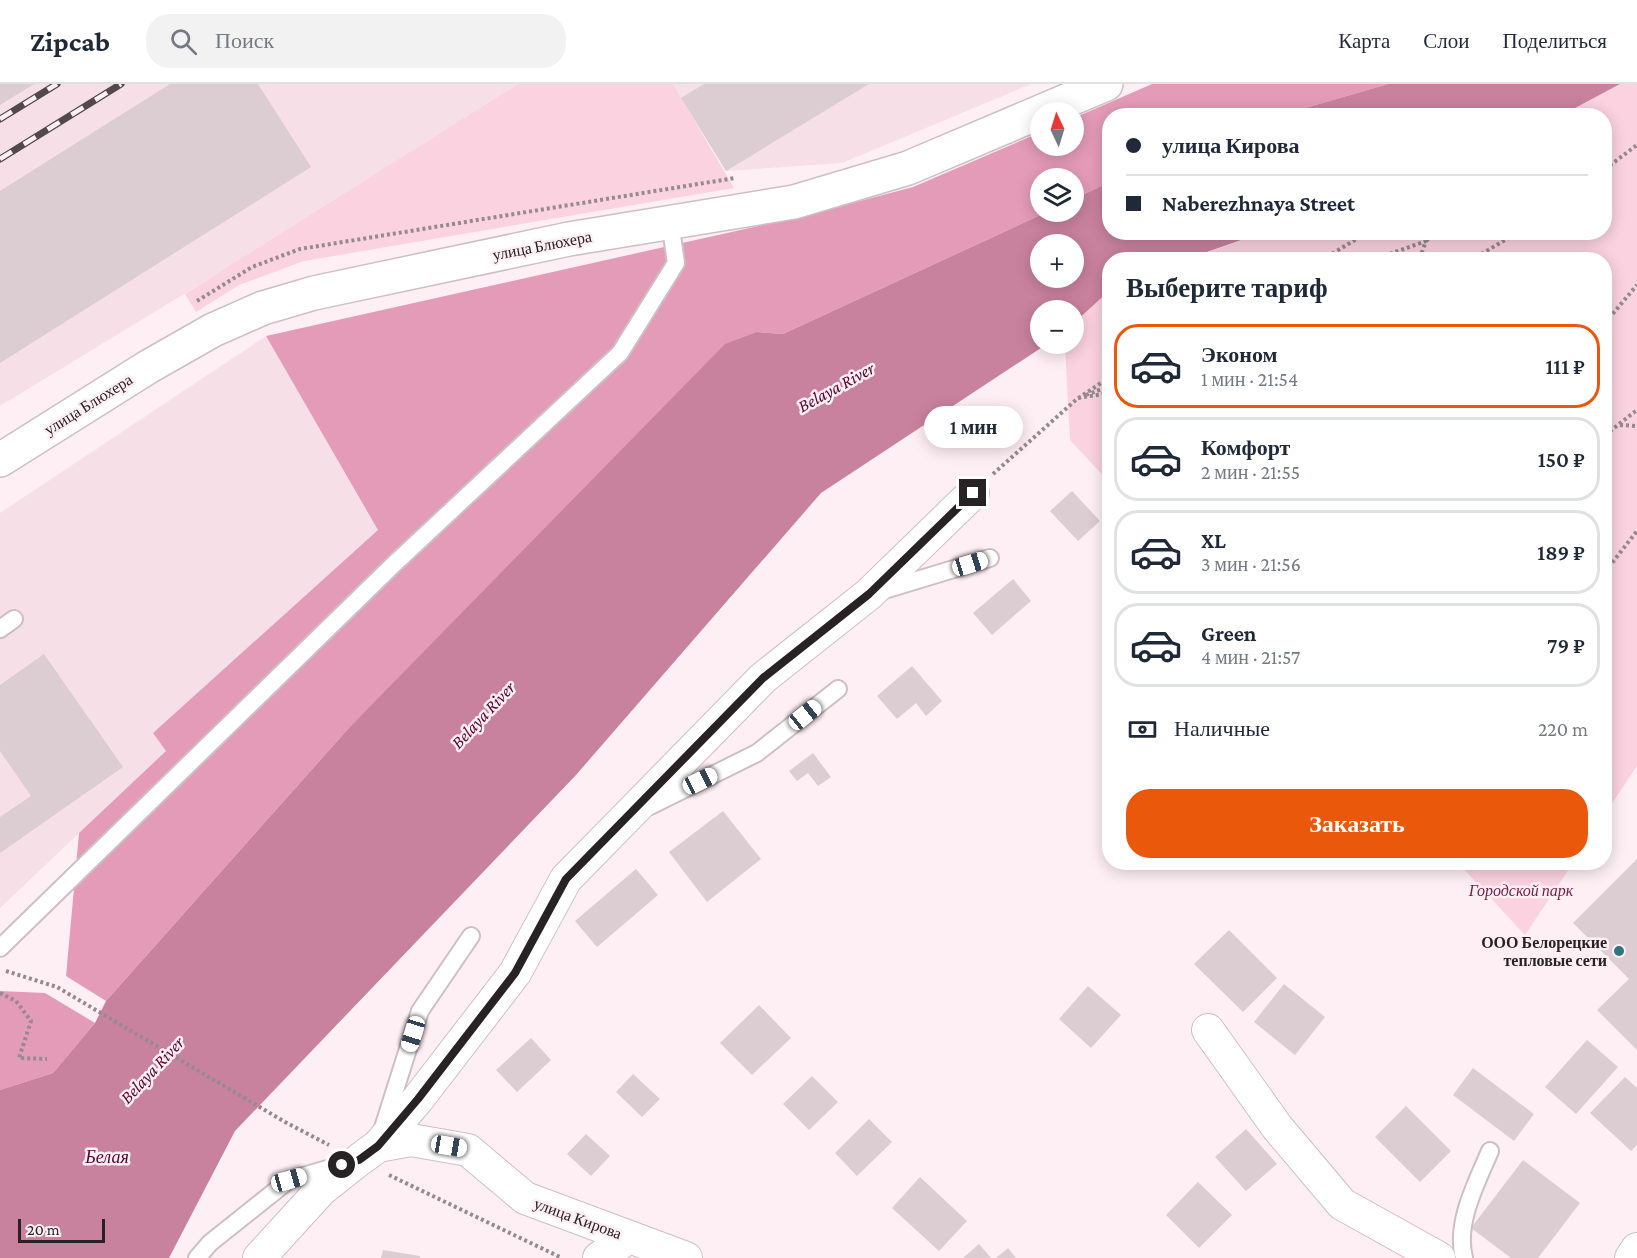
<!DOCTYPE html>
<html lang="ru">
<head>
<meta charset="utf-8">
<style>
	:root { --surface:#fff; --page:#f2f2f3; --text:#1f2937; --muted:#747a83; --line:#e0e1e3; --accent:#ea580c }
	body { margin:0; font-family:"Crimson Pro",serif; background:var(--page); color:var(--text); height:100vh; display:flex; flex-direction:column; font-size:22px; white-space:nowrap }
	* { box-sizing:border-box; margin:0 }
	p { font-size:20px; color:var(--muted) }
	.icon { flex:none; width:33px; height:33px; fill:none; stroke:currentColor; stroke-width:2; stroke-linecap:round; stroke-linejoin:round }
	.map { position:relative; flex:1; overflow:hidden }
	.panel { position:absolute; left:1102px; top:168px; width:510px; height:618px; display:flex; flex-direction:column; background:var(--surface); border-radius:24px; box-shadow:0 3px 15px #0003 }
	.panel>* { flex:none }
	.guide { position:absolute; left:1102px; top:24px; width:510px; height:132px; border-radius:24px; box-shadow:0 3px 15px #0003; display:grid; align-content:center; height:132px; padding:0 24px; background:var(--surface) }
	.needle { width:39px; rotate:356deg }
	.tools { position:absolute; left:1030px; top:18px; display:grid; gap:12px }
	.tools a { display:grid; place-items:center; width:54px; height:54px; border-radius:50%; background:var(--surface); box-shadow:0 3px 15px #0003; font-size:30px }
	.scale { position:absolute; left:18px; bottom:15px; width:87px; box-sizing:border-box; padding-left:6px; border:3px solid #282224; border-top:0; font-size:16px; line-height:21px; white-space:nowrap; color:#282224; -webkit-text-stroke:4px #feeff4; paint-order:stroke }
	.end { position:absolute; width:27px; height:27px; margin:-14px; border:8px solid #282224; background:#fff; box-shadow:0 0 0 3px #fff }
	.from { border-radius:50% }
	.bubble { position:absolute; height:42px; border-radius:21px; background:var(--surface); box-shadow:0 3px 15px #0003; font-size:20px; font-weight:600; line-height:42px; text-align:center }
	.car { position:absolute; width:18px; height:36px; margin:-18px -9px; border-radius:8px; box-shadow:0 0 4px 2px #0007; background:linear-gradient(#fff 24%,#345 0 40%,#fff 0 76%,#345 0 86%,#fff 0) }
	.guide b { display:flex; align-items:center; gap:21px; height:57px; font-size:22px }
	.guide b+b { border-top:2px solid var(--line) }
	.guide i { width:15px; height:15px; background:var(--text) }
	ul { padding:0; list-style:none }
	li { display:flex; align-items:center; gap:18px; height:84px; margin:0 12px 9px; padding:0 12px; border:3px solid var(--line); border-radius:24px }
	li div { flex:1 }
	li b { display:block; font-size:22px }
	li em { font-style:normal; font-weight:600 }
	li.active { border-color:var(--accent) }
	li>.icon { width:54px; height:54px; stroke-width:1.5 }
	h2 { padding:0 24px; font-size:27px; line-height:72px }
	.pay { display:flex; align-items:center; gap:15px; height:66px; padding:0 24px; font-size:22px }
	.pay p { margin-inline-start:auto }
	.cta { display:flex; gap:12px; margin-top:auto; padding:12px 24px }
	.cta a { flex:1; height:69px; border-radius:24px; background:var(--accent); color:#fff; font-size:24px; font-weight:600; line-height:69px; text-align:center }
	header { display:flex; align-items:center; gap:36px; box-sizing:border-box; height:84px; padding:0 30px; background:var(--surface); border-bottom:2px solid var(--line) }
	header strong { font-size:28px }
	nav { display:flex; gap:33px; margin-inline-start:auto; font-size:21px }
	.search { width:420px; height:54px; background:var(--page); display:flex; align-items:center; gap:15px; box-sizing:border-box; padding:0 21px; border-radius:24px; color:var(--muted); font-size:22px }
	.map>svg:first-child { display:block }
</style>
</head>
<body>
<header>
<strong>Zipcab</strong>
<div class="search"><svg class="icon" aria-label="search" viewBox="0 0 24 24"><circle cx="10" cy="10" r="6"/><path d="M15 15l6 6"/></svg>Поиск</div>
<nav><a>Карта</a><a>Слои</a><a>Поделиться</a></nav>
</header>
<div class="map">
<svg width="1637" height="1174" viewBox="0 0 1637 1174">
	<rect width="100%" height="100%" fill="#feeff4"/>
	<g fill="#f6dfe7">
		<path d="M0 0H518L253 168 0 322Z"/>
		<path d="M673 0H1031L842 79 726 87Z"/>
		<path d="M266 252 379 446 153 649 166 667 0 824V429Z"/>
	</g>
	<g fill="#fbd2e0">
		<path d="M518 0H673L734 104 304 177 239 201 196 228 185 210Z"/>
		<path d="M1620 0H1637V682L1605 730V176H1187L1261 149 1605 148V32L1562 31Z"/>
		<path d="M1110 206V399L1070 356 1065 260H1074V239Z"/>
		<path d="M1458 779H1573L1525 851Z"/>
	</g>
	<g fill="#e49bb7">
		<path d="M1152 0H1388L1281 31 1110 32V98L1074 115V94H1041V128H1047L783 250 757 248 347 646 106 917 66 892 79 749 166 667 153 649 378 446 266 252 803 132 913 103 1041 48V62H1074V34Z"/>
		<path d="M0 907 45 909 95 939 53 989 0 1006Z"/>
	</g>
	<g fill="#c9829d" fill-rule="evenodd">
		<path d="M1388 0H1620L1562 31H1281Z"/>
		<path d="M1110 98V148L1261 149 1187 175 1110 176V206L1074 239V226H1041V260H1047L821 409 576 691 235 1047 169 1174H0V1006L53 989 95 939 106 917 347 646 725 260 757 248 783 250 1047 128H1074V115ZM1041 160H1074V194H1041Z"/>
	</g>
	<g fill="#dccdd2">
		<path d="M0 0H34L0 21Z"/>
		<path d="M170 0H258L311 83 0 279V107Z"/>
		<path d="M704 0H869L726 87 681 14Z"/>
		<path d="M1072 407 1100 437 1078 457 1050 427Z"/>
		<path d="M1013 495 1031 517 992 551 973 529Z"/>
		<path d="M44 570 123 683 0 769V733L31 712 0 667V601Z"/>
		<path d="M912 582 942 617 926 632 916 619 897 635 877 612Z"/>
		<path d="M813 669 831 693 818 702 808 689 797 697 789 687Z"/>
		<path d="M723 727 761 775 707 818 669 768Z"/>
		<path d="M1637 775V966L1597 926 1629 895 1573 839Z"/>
		<path d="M636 785 658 811 597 863 575 837Z"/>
		<path d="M1229 846 1277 894 1243 928 1194 880Z"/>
		<path d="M1284 900 1325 933 1295 971 1254 938Z"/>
		<path d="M1088 902 1121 931 1091 964 1059 935Z"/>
		<path d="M759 921 791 954 752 991 720 959Z"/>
		<path d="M531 954 551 976 517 1008 496 986Z"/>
		<path d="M1587 956 1618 983 1576 1030 1545 1003Z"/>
		<path d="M1473 984 1534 1030 1514 1057 1453 1011Z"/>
		<path d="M633 990 660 1015 642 1033 616 1008Z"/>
		<path d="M812 992 838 1018 809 1046 783 1020Z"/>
		<path d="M1625 993 1637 1004V1061L1631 1067 1590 1029Z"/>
		<path d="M1406 1022 1451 1067 1420 1098 1375 1053Z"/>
		<path d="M869 1035 892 1058 857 1092 835 1069Z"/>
		<path d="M1246 1045 1277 1080 1246 1107 1215 1073Z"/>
		<path d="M586 1050 610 1072 591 1092 567 1070Z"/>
		<path d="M1523 1076 1580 1119 1538 1174H1511L1471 1144Z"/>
		<path d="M920 1093 967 1137 939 1167 892 1124Z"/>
		<path d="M1198 1098 1232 1131 1199 1164 1166 1131Z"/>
		<path d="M979 1160 991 1174H963Z"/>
		<path d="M1008 1164 1016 1174H996Z"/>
		<path d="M383 1166 420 1172V1174H381Z"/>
	</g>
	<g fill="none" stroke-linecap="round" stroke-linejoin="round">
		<defs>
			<g id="lane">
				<path d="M881 507 990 474"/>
				<path d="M0 545 14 535"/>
				<path d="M650 722 757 669 838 605"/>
				<path d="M0 864 393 481 620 269 676 179 670 138"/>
				<path d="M383 1044 420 927 471 852"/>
				<path d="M197 1174 210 1159 289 1096 341 1081"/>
				<path d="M1464 1174C1455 1139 1476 1100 1490 1067"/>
			</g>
			<g id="street">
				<path d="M1208 946 1277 1043 1342 1120 1439 1174"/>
				<path d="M378 1062 418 1015 515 889 566 795 763 594 869 510 973 409"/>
				<path d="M259 1174 321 1106 359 1076 378 1062 411 1056 468 1066 525 1114 686 1174"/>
				<path d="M599 1174 629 1153"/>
				<path d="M1631 1174 1637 1165"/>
			</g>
			<path id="secondary" d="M0 376 148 283 213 246 263 224 314 209 569 155 794 118 908 84 1106 0"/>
		</defs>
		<use href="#lane" stroke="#cdbfc4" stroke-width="20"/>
		<use href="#street" stroke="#cdbfc4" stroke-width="34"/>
		<use href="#secondary" stroke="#cdbfc4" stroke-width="36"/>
		<g stroke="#958a8e" stroke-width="4" stroke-dasharray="3 3" stroke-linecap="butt">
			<path d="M1605 85 1637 61"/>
			<path d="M1426 157 1438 148"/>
			<path d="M1322 176 1368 148"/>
			<path d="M1373 176 1426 157 1419 176"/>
			<path d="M1471 176 1512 152 1506 148"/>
			<path d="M197 217 252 183 300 165 735 94"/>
			<path d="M1605 239 1637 201"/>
			<path d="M1086 311 1110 302"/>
			<path d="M1078 314 1110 309"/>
			<path d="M1620 341 1637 342"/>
			<path d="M1605 351 1637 326"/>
			<path d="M993 390 1077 315 1110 293"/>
			<path d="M1605 488 1637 447"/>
			<path d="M6 887 57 903 285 1038 329 1061"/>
			<path d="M0 909 16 917 31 937 19 974 47 975"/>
			<path d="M389 1091 562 1174"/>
		</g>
		<use href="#lane" stroke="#fff" stroke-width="16"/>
		<use href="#street" stroke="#fff" stroke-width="32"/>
		<use href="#secondary" stroke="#fff" stroke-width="33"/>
		<defs>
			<g id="rail">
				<path d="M0 35 57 0"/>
				<path d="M0 75 121 0"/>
			</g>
		</defs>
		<use href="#rail" stroke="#51494b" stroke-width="7"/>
		<use href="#rail" stroke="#feeff4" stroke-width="4.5" stroke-dasharray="14" stroke-linecap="butt"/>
	</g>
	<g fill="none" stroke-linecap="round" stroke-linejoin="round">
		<path stroke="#282224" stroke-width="8" d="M342 1081 359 1076 378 1062 418 1015 515 889 566 795 763 594 869 510 973 409"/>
	</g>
	<circle fill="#2d767e" stroke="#feeff4" stroke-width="2" cx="1619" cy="867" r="6"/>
	<g text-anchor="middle" stroke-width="5" stroke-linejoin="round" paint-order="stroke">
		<g font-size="16" fill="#282224" stroke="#feeff4">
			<text transform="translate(542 161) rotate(-11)" y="6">улица Блюхера</text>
			<text transform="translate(88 320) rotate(-32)" y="6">улица Блюхера</text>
			<text transform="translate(578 1134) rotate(20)" y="6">улица Кирова</text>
		</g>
		<g font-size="16" font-style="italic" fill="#752148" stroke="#feeff4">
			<text x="1521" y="812">Городской парк</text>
		</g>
		<g font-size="16" font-weight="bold" fill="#282224" stroke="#feeff4" text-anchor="end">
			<text x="1607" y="864">ООО Белорецкие<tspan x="1607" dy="18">тепловые сети</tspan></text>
		</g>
		<g font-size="18" font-style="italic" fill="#5a0232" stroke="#feeff4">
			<text transform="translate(836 303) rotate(-29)" y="6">Belaya River</text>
			<text transform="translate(483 631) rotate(-47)" y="6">Belaya River</text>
			<text transform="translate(152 986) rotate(-47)" y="6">Belaya River</text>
			<text x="107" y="1079">Белая</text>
		</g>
	</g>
</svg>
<div class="tools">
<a><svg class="needle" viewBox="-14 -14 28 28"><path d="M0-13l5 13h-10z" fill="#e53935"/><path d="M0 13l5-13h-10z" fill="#747a83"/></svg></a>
<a><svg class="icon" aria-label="layers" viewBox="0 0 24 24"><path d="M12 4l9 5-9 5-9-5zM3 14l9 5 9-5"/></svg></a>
<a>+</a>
<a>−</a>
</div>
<div class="scale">20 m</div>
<i class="end from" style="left:342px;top:1081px"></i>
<i class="end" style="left:973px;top:409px"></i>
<div class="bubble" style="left:924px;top:322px;width:99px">1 мин</div>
<i class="car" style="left:970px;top:480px;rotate:73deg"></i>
<i class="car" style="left:805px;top:631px;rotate:51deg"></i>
<i class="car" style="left:700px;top:697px;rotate:64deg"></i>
<i class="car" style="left:413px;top:950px;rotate:197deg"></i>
<i class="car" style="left:449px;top:1062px;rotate:100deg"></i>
<i class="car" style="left:289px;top:1096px;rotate:74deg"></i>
<div class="guide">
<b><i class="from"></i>улица Кирова</b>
<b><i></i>Naberezhnaya Street</b>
</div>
<section class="panel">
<h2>Выберите тариф</h2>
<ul>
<li class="active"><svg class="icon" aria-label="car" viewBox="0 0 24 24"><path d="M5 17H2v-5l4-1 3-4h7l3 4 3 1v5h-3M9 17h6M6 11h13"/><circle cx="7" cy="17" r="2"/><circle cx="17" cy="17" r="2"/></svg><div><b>Эконом</b><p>1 мин · 21:54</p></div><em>111 ₽</em></li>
<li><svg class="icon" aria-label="car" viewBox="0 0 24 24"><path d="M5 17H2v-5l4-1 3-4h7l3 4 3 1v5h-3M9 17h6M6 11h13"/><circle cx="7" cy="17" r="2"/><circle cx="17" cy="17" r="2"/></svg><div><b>Комфорт</b><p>2 мин · 21:55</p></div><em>150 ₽</em></li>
<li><svg class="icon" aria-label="car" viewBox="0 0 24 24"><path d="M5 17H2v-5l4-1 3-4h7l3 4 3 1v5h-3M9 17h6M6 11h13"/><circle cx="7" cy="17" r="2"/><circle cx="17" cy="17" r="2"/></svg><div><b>XL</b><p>3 мин · 21:56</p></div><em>189 ₽</em></li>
<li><svg class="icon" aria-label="car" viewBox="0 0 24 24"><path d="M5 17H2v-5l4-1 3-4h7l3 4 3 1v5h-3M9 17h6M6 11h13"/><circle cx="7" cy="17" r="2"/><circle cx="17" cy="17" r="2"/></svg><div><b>Green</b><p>4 мин · 21:57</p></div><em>79 ₽</em></li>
</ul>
<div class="pay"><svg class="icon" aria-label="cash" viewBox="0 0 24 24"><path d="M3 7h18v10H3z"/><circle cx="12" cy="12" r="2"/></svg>Наличные<p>220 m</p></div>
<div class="cta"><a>Заказать</a></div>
</section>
</div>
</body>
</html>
